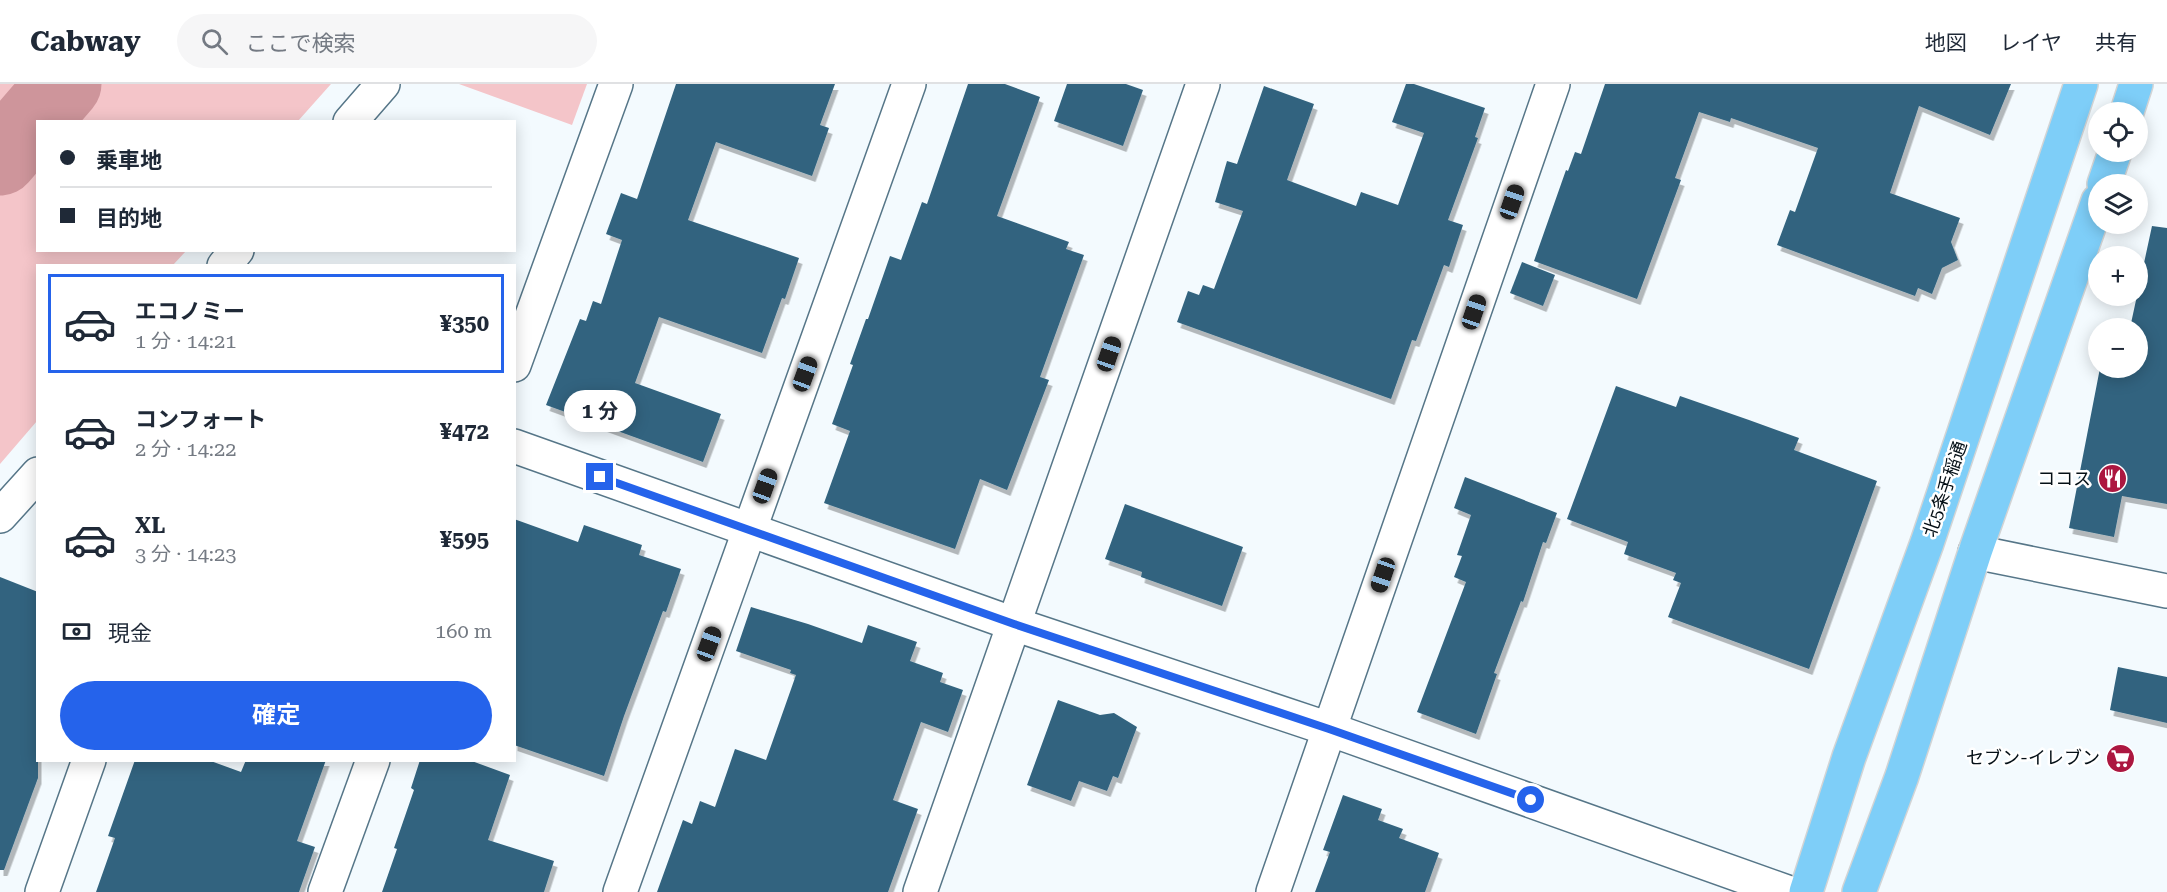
<!DOCTYPE html>
<html lang="ja">
<head>
<meta charset="utf-8">
<style>
	:root { --surface:#fff; --page:#f6f6f7; --text:#1f2937; --muted:#747a83; --line:#e0e1e3; --accent:#2563eb }
	body { margin:0; font-family:"Roboto Serif","Noto Sans JP",serif; background:var(--page); color:var(--text); height:100vh; display:flex; flex-direction:column; font-size:22px; white-space:nowrap }
	* { box-sizing:border-box; margin:0 }
	p { font-size:20px; color:var(--muted) }
	.icon { flex:none; width:33px; height:33px; fill:none; stroke:currentColor; stroke-width:2; stroke-linecap:round; stroke-linejoin:round }
	.map { position:relative; flex:1; overflow:hidden }
	.details { position:absolute; left:36px; top:180px; width:480px; height:498px; display:flex; flex-direction:column; background:var(--surface); border-radius:0px; box-shadow:0 3px 15px #0003 }
	.details>* { flex:none }
	.banner { position:absolute; left:36px; top:36px; width:480px; height:132px; border-radius:0px; box-shadow:0 3px 15px #0003; display:grid; align-content:center; height:132px; padding:0 24px; background:var(--surface) }
	.buttons { position:absolute; left:2088px; top:18px; display:grid; gap:12px }
	.buttons a { display:grid; place-items:center; width:60px; height:60px; border-radius:50%; background:var(--surface); box-shadow:0 3px 15px #0003; font-size:30px }
	.end { position:absolute; width:27px; height:27px; margin:-14px; border:8px solid #2563eb; background:#fff; box-shadow:0 0 0 3px #fff }
	.from { border-radius:50% }
	.bubble { position:absolute; height:42px; border-radius:21px; background:var(--surface); box-shadow:0 3px 15px #0003; font-size:20px; font-weight:700; line-height:42px; text-align:center }
	.car { position:absolute; width:18px; height:36px; margin:-18px -9px; border-radius:8px; box-shadow:0 0 4px 2px #0007; background:linear-gradient(#222 24%,#8ab4d8 0 40%,#222 0 76%,#8ab4d8 0 86%,#222 0) }
	.banner b { display:flex; align-items:center; gap:21px; height:57px; font-size:22px }
	.banner b+b { border-top:2px solid var(--line) }
	.banner i { width:15px; height:15px; background:var(--text) }
	ul { padding:10px 0 0; list-style:none }
	li { display:flex; align-items:center; gap:18px; height:99px; margin:0 12px 9px; padding:0 12px; border:3px solid transparent; border-radius:0px }
	li div { flex:1 }
	li b { display:block; font-size:22px }
	li em { font-style:normal; font-weight:700 }
	li.active { border-color:var(--accent) }
	li>.icon { width:54px; height:54px; stroke-width:1.5 }
	.pay { display:flex; align-items:center; gap:15px; height:66px; padding:0 24px; font-size:22px }
	.pay p { margin-inline-start:auto }
	.cta { display:flex; gap:12px; margin-top:auto; padding:12px 24px }
	.cta a { flex:1; height:69px; border-radius:36px; background:var(--accent); color:#fff; font-size:24px; font-weight:700; line-height:69px; text-align:center }
	header { display:flex; align-items:center; gap:36px; box-sizing:border-box; height:84px; padding:0 30px; background:var(--surface); border-bottom:2px solid var(--line) }
	header strong { font-size:28px }
	nav { display:flex; gap:33px; margin-inline-start:auto; font-size:21px }
	.search { width:420px; height:54px; background:var(--page); display:flex; align-items:center; gap:15px; box-sizing:border-box; padding:0 21px; border-radius:33px; color:var(--muted); font-size:22px }
	.map>svg:first-child { display:block }
</style>
</head>
<body>
<header>
<strong>Cabway</strong>
<div class="search"><svg class="icon" aria-label="search" viewBox="0 0 24 24"><circle cx="10" cy="10" r="6"/><path d="M15 15l6 6"/></svg>ここで検索</div>
<nav><a>地図</a><a>レイヤ</a><a>共有</a></nav>
</header>
<div class="map">
<svg width="2167" height="808" viewBox="0 0 2167 808">
	<defs>
		<filter id="shadow"><feDropShadow dx="3.5" dy="6" stdDeviation="0" flood-color="#0004"/></filter>
	</defs>
	<rect width="100%" height="100%" fill="#f3fafe"/>
	<g fill="#f4c5c9">
		<path d="M0 0H331L298 37 38 38V166L186 167 173 181 38 182 37 337 0 380Z"/>
		<path d="M459 0H587L572 41Z"/>
	</g>
	<g fill="none" stroke-linecap="round" stroke-linejoin="round">
		<path stroke="#ce959b" stroke-width="75" d="M0 74 64 0"/>
	</g>
	<g fill="#32647f" filter="url(#shadow)">
		<path d="M676 0H835L820 41 829 44 812 92 716 58 688 136 799 174 785 215 782 214 762 269 659 233 635 299 721 330 703 378 546 321 580 235 586 237 593 217 601 220 622 156 606 150 621 109 637 115Z"/>
		<path d="M968 0H1005L1040 13 997 132 1069 158 1066 165 1084 171 1040 293 1049 296 1007 406 980 395 955 465 824 419 850 347 832 340 853 281 850 280 866 235H868L890 172 901 176 922 118 927 120Z"/>
		<path d="M1067 0H1126L1143 6 1123 62 1054 37Z"/>
		<path d="M1406 0H1414L1485 24 1475 53 1478 54 1448 136 1463 141 1449 183 1444 181 1416 257 1412 256 1391 315 1177 238 1188 207 1199 211 1203 201 1214 205 1243 127 1215 118 1227 77 1237 80 1264 2 1314 20 1287 96 1356 122 1361 108 1398 121 1424 49 1392 38Z"/>
		<path d="M1605 0H2011L1990 51 1919 22 1890 109 1960 134 1951 158 1958 176 1942 184 1932 210 1918 204 1915 212 1777 161 1790 126 1795 128 1818 64 1731 34 1730 38 1699 28 1675 94 1681 96 1637 215 1534 177 1566 86 1568 87 1575 68 1581 70Z"/>
		<path d="M2152 142 2167 144V420L2122 412 2114 453 2069 444 2100 284H2138V244H2130Z"/>
		<path d="M1522 178 1555 191 1543 222 1510 209Z"/>
		<path d="M1616 302 1676 323 1680 312 1749 336 1799 354 1794 366 1877 397 1809 585 1668 533 1681 499 1673 496 1676 489 1624 470 1628 458 1567 435Z"/>
		<path d="M1465 393 1557 429 1546 459 1543 458 1523 518 1521 517 1494 589 1497 590 1476 650 1417 628 1466 498 1454 493 1462 472 1457 471 1471 431 1454 424Z"/>
		<path d="M1125 420 1243 463 1222 522 1141 493 1142 488 1105 475Z"/>
		<path d="M514 435 578 458 584 441 642 461 639 471 681 485 666 528 663 527 624 632 604 692 514 661Z"/>
		<path d="M0 493 38 508V694L4 786H0Z"/>
		<path d="M751 523 808 540 862 559 868 541 917 558 910 577 943 589 940 598 963 606 948 648 921 638 893 716 918 725 888 808H657L683 736 692 740 700 717 715 723 735 665 766 676 796 591 790 589 791 586 736 567Z"/>
		<path d="M2118 583 2167 593V639L2110 626Z"/>
		<path d="M1058 616 1100 631 1114 629 1137 643 1118 694 1113 692 1107 707 1079 697 1071 717 1027 701Z"/>
		<path d="M135 676H208L241 688 246 676H326L297 757 315 763 299 808H96L115 754 108 752Z"/>
		<path d="M420 676H469L510 691 488 756 554 777 544 808H382L397 765 394 764 414 706 411 704Z"/>
		<path d="M1343 711 1382 725 1378 736 1403 745 1399 754 1439 769 1425 808H1315L1330 768 1323 766Z"/>
	</g>
	<g fill="none" stroke-linecap="round" stroke-linejoin="round">
		<defs>
			<g id="minor">
				<path d="M350 38 383 0"/>
				<path d="M224 182 237 166"/>
				<path d="M514 281 616 0"/>
				<path d="M514 362 1014 540 1329 645 1787 808"/>
				<path d="M0 432 38 390"/>
				<path d="M1975 468 2167 507"/>
				<path d="M42 808 89 676"/>
				<path d="M325 808 373 676"/>
				<path d="M620 808 909 0"/>
				<path d="M920 808 1203 0"/>
				<path d="M1273 808 1553 0"/>
			</g>
			<g id="trunk">
				<path d="M2127 28 2136 0"/>
				<path d="M2104 100 2115 68"/>
				<path d="M1806 808 1849 673 1927 459 2081 0"/>
				<path d="M1859 808 1902 692 1975 468 2098 117"/>
			</g>
		</defs>
		<use href="#minor" stroke="#567688" stroke-width="36"/>
		<use href="#trunk" stroke="#d2d4d5" stroke-width="36"/>
		<use href="#minor" stroke="#fff" stroke-width="33"/>
		<use href="#trunk" stroke="#7ecef8" stroke-width="33"/>
	</g>
	<g fill="none" stroke-linecap="round" stroke-linejoin="round">
		<path stroke="#2563eb" stroke-width="8" d="M600 393 1014 540 1329 645 1531 716"/>
	</g>
	<defs>
		<symbol id="restaurant-disc" viewBox="-11 -11 22 22"><circle r="9.5" fill="#ac1740" stroke="#fff"/><path d="M-5-6h1v4h1v-4h1v4h1v-4h1v5L-1.5 .5V6h-2V.5L-5-1ZM5-6V6H3V1.5H1.5Q1.5-4 5-6Z" fill="#fff"/></symbol>
		<symbol id="supermarket-disc" viewBox="-11 -11 22 22"><circle r="9.5" fill="#ac1740" stroke="#fff"/><path d="M-6-5.5h2.5l.6 2H6L4.5 2H-2.5L-4.4-4H-6ZM-1.5 3.2a1.3 1.3 0 1 0 .1 0ZM3 3.2a1.3 1.3 0 1 0 .1 0Z" fill="#fff"/></symbol>
	</defs>
	<g fill-rule="evenodd">
		<use href="#restaurant-disc" x="2096" y="378" width="33" height="33"/>
		<use href="#supermarket-disc" x="2104" y="658" width="33" height="33"/>
	</g>
	<g text-anchor="middle" stroke-width="5" stroke-linejoin="round" paint-order="stroke">
		<g font-size="18" fill="#040f16" stroke="#fff" text-anchor="end">
			<text x="2091" y="401">ココス</text>
			<text x="2100" y="680">セブン-イレブン</text>
		</g>
		<g font-size="18" fill="#040f16" stroke="#fff">
			<text transform="translate(1945 405) rotate(-71)" y="6">北5条手稲通</text>
		</g>
	</g>
</svg>
<div class="buttons">
<a><svg class="icon" aria-label="locate" viewBox="0 0 24 24"><circle cx="12" cy="12" r="6"/><path d="M12 2v4M12 18v4M2 12h4M18 12h4"/></svg></a>
<a><svg class="icon" aria-label="layers" viewBox="0 0 24 24"><path d="M12 4l9 5-9 5-9-5zM3 14l9 5 9-5"/></svg></a>
<a>+</a>
<a>−</a>
</div>
<i class="end from" style="left:1531px;top:716px"></i>
<i class="end" style="left:600px;top:393px"></i>
<div class="bubble" style="left:564px;top:306px;width:72px">1 分</div>
<i class="car" style="left:1512px;top:118px;rotate:19deg"></i>
<i class="car" style="left:1474px;top:228px;rotate:19deg"></i>
<i class="car" style="left:1109px;top:270px;rotate:19deg"></i>
<i class="car" style="left:805px;top:290px;rotate:20deg"></i>
<i class="car" style="left:765px;top:402px;rotate:20deg"></i>
<i class="car" style="left:1383px;top:491px;rotate:199deg"></i>
<i class="car" style="left:709px;top:560px;rotate:20deg"></i>
<div class="banner">
<b><i class="from"></i>乗車地</b>
<b><i></i>目的地</b>
</div>
<section class="details">
<ul>
<li class="active"><svg class="icon" aria-label="car" viewBox="0 0 24 24"><path d="M5 17H2v-5l4-1 3-4h7l3 4 3 1v5h-3M9 17h6M6 11h13"/><circle cx="7" cy="17" r="2"/><circle cx="17" cy="17" r="2"/></svg><div><b>エコノミー</b><p>1 分 · 14:21</p></div><em>¥350</em></li>
<li><svg class="icon" aria-label="car" viewBox="0 0 24 24"><path d="M5 17H2v-5l4-1 3-4h7l3 4 3 1v5h-3M9 17h6M6 11h13"/><circle cx="7" cy="17" r="2"/><circle cx="17" cy="17" r="2"/></svg><div><b>コンフォート</b><p>2 分 · 14:22</p></div><em>¥472</em></li>
<li><svg class="icon" aria-label="car" viewBox="0 0 24 24"><path d="M5 17H2v-5l4-1 3-4h7l3 4 3 1v5h-3M9 17h6M6 11h13"/><circle cx="7" cy="17" r="2"/><circle cx="17" cy="17" r="2"/></svg><div><b>XL</b><p>3 分 · 14:23</p></div><em>¥595</em></li>
</ul>
<div class="pay"><svg class="icon" aria-label="cash" viewBox="0 0 24 24"><path d="M3 7h18v10H3z"/><circle cx="12" cy="12" r="2"/></svg>現金<p>160 m</p></div>
<div class="cta"><a>確定</a></div>
</section>
</div>
</body>
</html>
